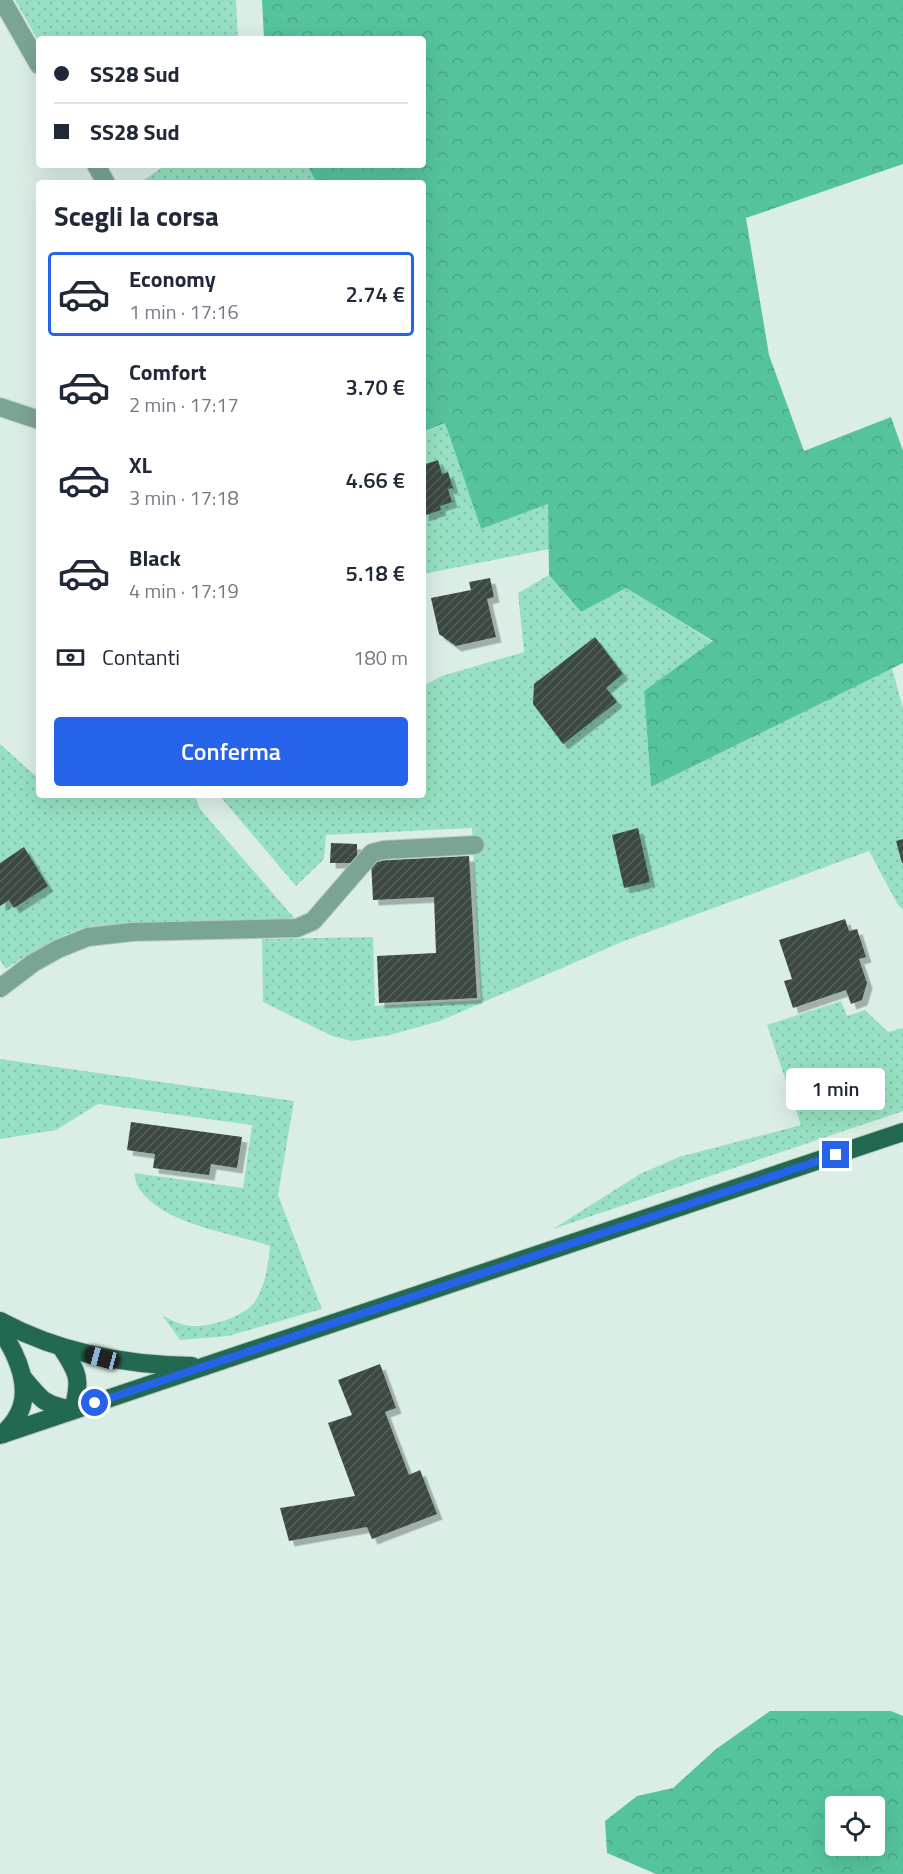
<!DOCTYPE html>
<html lang="it">
<head>
<meta charset="utf-8">
<style>
	:root { --surface:#fff; --page:#f6f6f7; --text:#1f2937; --muted:#747a83; --line:#e0e1e3; --accent:#2563eb }
	body { margin:0; font-family:"Titillium Web",sans-serif; background:var(--page); color:var(--text); height:100vh; display:flex; flex-direction:column; font-size:22px; white-space:nowrap }
	* { box-sizing:border-box; margin:0 }
	p { font-size:20px; color:var(--muted) }
	.icon { flex:none; width:33px; height:33px; fill:none; stroke:currentColor; stroke-width:2; stroke-linecap:round; stroke-linejoin:round }
	.map { position:relative; flex:1; overflow:hidden }
	.sheet { position:absolute; left:36px; top:180px; width:390px; height:618px; display:flex; flex-direction:column; background:var(--surface); border-radius:6px; box-shadow:0 6px 24px #0002 }
	.sheet>* { flex:none }
	.hud { position:absolute; left:36px; top:36px; width:390px; height:132px; border-radius:6px; box-shadow:0 6px 24px #0002; display:grid; align-content:center; height:132px; padding:0 18px; background:var(--surface) }
	.fabs { position:absolute; left:825px; top:1796px; display:grid; gap:12px }
	.fabs a { display:grid; place-items:center; width:60px; height:60px; border-radius:6px; background:var(--surface); box-shadow:0 6px 24px #0002; font-size:30px }
	.end { position:absolute; width:27px; height:27px; margin:-14px; border:8px solid #2563eb; background:#fff; box-shadow:0 0 0 3px #fff }
	.from { border-radius:50% }
	.bubble { position:absolute; height:42px; border-radius:6px; background:var(--surface); box-shadow:0 6px 24px #0002; font-size:20px; font-weight:600; line-height:42px; text-align:center }
	.car { position:absolute; width:18px; height:36px; margin:-18px -9px; border-radius:8px; box-shadow:0 0 4px 2px #0007; background:linear-gradient(#222 24%,#8ab4d8 0 40%,#222 0 76%,#8ab4d8 0 86%,#222 0) }
	.hud b { display:flex; align-items:center; gap:21px; height:57px; font-size:22px }
	.hud b+b { border-top:2px solid var(--line) }
	.hud i { width:15px; height:15px; background:var(--text) }
	ul { padding:0; list-style:none }
	li { display:flex; align-items:center; gap:18px; height:84px; margin:0 12px 9px; padding:0 6px; border:3px solid transparent; border-radius:6px }
	li div { flex:1 }
	li b { display:block; font-size:22px }
	li em { font-style:normal; font-weight:600 }
	li.current { border-color:var(--accent) }
	li>.icon { width:54px; height:54px; stroke-width:1.5 }
	h2 { padding:0 18px; font-size:27px; line-height:72px }
	.pay { display:flex; align-items:center; gap:15px; height:66px; padding:0 18px; font-size:22px }
	.pay p { margin-inline-start:auto }
	.action { display:flex; gap:12px; margin-top:auto; padding:12px 18px }
	.action a { flex:1; height:69px; border-radius:6px; background:var(--accent); color:#fff; font-size:24px; font-weight:600; line-height:69px; text-align:center }
	.map>svg:first-child { display:block }
</style>
</head>
<body>
<div class="map">
<svg width="903" height="1874" viewBox="0 0 903 1874">
	<defs>
		<pattern id="grass-dots" width="8" height="8" patternUnits="userSpaceOnUse" patternTransform="scale(1.5)"><rect width="8" height="8" fill="#97e1c2"/><path d="M2 2h.1M6 6h.1" fill="none" stroke="#81c0a6" stroke-width="1.8" stroke-linecap="round"/></pattern>
		<pattern id="forest-crowns" width="20" height="18" patternUnits="userSpaceOnUse" patternTransform="scale(1.5)"><rect width="20" height="18" fill="#55c49c"/><path d="M2 6a3 3 0 1 1 6 0M12 15a3 3 0 1 1 6 0" fill="none" stroke="#49a785"/></pattern>
		<pattern id="building-hatch" width="6" height="6" patternUnits="userSpaceOnUse" patternTransform="scale(1.5)"><rect width="6" height="6" fill="#3a4942"/><path d="M-1 1l2-2M0 6l6-6M5 7l2-2" fill="none" stroke="#535f59"/></pattern>
		<filter id="shadow"><feDropShadow dx="5.5" dy="5.5" stdDeviation="0" flood-color="#0004"/></filter>
	</defs>
	<rect width="100%" height="100%" fill="#dbeee6"/>
	<g fill="url(#grass-dots)">
		<path d="M15 0H236L238 39H39V42Z"/>
		<path d="M166 165H307L317 183H139Z"/>
		<path d="M445 423 481 529 548 504 549 549 423 574V433Z"/>
		<path d="M549 575 581 612 626 588 713 642 644 691 651 787 892 668 903 708V839L896 841 903 864V910L898 905 869 851 624 941 440 1021 390 1035 352 1041 332 1036 263 1002 262 939 373 937 375 1006 481 1000 472 828 326 835 324 859 296 886 219 795H423V686L442 676 524 652 518 593Z"/>
		<path d="M0 744 39 779V795H195L200 809 296 920 94 926C61 933 35 950 6 969L0 960Z"/>
		<path d="M841 1001 847 1016 865 1010 888 1032 903 1028V1111L553 1229 640 1174 679 1157 801 1125 767 1025Z"/>
		<path d="M0 1059 294 1101 278 1195 322 1309 228 1336 180 1340 163 1316C170 1319 177 1323 185 1325 204 1330 246 1317 256 1300 266 1283 268 1265 270 1246 230 1232 167 1226 140 1190 136 1186 136 1179 134 1173L243 1188 252 1125 98 1104 56 1130 0 1139Z"/>
	</g>
	<g fill="url(#forest-crowns)" fill-rule="evenodd">
		<path d="M262 0H903V164L746 218 769 355 804 451 891 417 903 451V663L651 787 644 691 713 641 626 588 581 612 549 575 548 504 481 529 445 423 423 432V183H317L307 165H423V39H264Z"/>
		<path d="M770 1711H891L903 1716V1874H656L607 1853 605 1821 637 1796 673 1788 716 1749ZM836 1806H874V1845H836Z"/>
	</g>
	<g fill="url(#building-hatch)" filter="url(#shadow)">
		<path d="M438 460 442 474 448 472 453 488 448 489 452 502 440 506 441 510 423 516V465Z"/>
		<path d="M490 578 494 597 487 599 496 637 456 646 439 634 431 598 471 590 469 582Z"/>
		<path d="M595 637 623 674 606 688 617 702 563 744 533 704 534 684Z"/>
		<path d="M638 828 650 882 624 888 612 835Z"/>
		<path d="M903 839V863H902L896 841Z"/>
		<path d="M331 843 357 844V863H330Z"/>
		<path d="M24 847 48 886 14 908 9 900 0 906V863Z"/>
		<path d="M469 856 477 998 379 1003 377 956 436 953 434 897 373 900 371 861Z"/>
		<path d="M845 919 849 931 857 929 866 957 859 959 867 983 862 1000 851 1004 846 990 793 1008 784 981 792 979 779 940Z"/>
		<path d="M131 1122 242 1137 237 1168 211 1164 209 1175 153 1168 155 1154 127 1150Z"/>
		<path d="M380 1364 396 1408 385 1412 409 1475 420 1470 437 1514 372 1539 367 1527 289 1541 280 1508 355 1496 328 1423 352 1415 338 1380Z"/>
	</g>
	<g fill="none" stroke-linecap="round" stroke-linejoin="round">
		<defs>
			<g id="minor">
				<path d="M2 0 39 65"/>
				<path d="M96 165 106 183"/>
				<path d="M0 407 39 420"/>
				<path d="M0 988 33 963 58 949 88 937 132 932 297 928 313 921 372 853 384 850 475 845"/>
			</g>
			<g id="major">
				<path d="M0 1321C59 1353 125 1365 192 1366"/>
				<path d="M0 1329C17 1354 35 1392 15 1420 12 1425 7 1430 3 1434"/>
				<path d="M24 1379C42 1401 45 1405 73 1410 81 1379 79 1374 61 1347"/>
				<path d="M0 1435 903 1132"/>
			</g>
		</defs>
		<use href="#minor" stroke="#b9cac3" stroke-width="20"/>
		<use href="#major" stroke="#b9cac3" stroke-width="20"/>
		<use href="#minor" stroke="#7ba593" stroke-width="18"/>
		<use href="#major" stroke="#236951" stroke-width="18"/>
	</g>
	<g fill="none" stroke-linecap="round" stroke-linejoin="round">
		<path stroke="#2563eb" stroke-width="8" d="M95 1403 836 1155"/>
	</g>
</svg>
<div class="fabs">
<a><svg class="icon" aria-label="locate" viewBox="0 0 24 24"><circle cx="12" cy="12" r="6"/><path d="M12 2v4M12 18v4M2 12h4M18 12h4"/></svg></a>
</div>
<i class="end from" style="left:95px;top:1403px"></i>
<i class="end" style="left:836px;top:1155px"></i>
<div class="bubble" style="left:786px;top:1068px;width:99px">1 min</div>
<i class="car" style="left:102px;top:1358px;rotate:285deg"></i>
<div class="hud">
<b><i class="from"></i>SS28 Sud</b>
<b><i></i>SS28 Sud</b>
</div>
<section class="sheet">
<h2>Scegli la corsa</h2>
<ul>
<li class="current"><svg class="icon" aria-label="car" viewBox="0 0 24 24"><path d="M5 17H2v-5l4-1 3-4h7l3 4 3 1v5h-3M9 17h6M6 11h13"/><circle cx="7" cy="17" r="2"/><circle cx="17" cy="17" r="2"/></svg><div><b>Economy</b><p>1 min · 17:16</p></div><em>2.74 €</em></li>
<li><svg class="icon" aria-label="car" viewBox="0 0 24 24"><path d="M5 17H2v-5l4-1 3-4h7l3 4 3 1v5h-3M9 17h6M6 11h13"/><circle cx="7" cy="17" r="2"/><circle cx="17" cy="17" r="2"/></svg><div><b>Comfort</b><p>2 min · 17:17</p></div><em>3.70 €</em></li>
<li><svg class="icon" aria-label="car" viewBox="0 0 24 24"><path d="M5 17H2v-5l4-1 3-4h7l3 4 3 1v5h-3M9 17h6M6 11h13"/><circle cx="7" cy="17" r="2"/><circle cx="17" cy="17" r="2"/></svg><div><b>XL</b><p>3 min · 17:18</p></div><em>4.66 €</em></li>
<li><svg class="icon" aria-label="car" viewBox="0 0 24 24"><path d="M5 17H2v-5l4-1 3-4h7l3 4 3 1v5h-3M9 17h6M6 11h13"/><circle cx="7" cy="17" r="2"/><circle cx="17" cy="17" r="2"/></svg><div><b>Black</b><p>4 min · 17:19</p></div><em>5.18 €</em></li>
</ul>
<div class="pay"><svg class="icon" aria-label="cash" viewBox="0 0 24 24"><path d="M3 7h18v10H3z"/><circle cx="12" cy="12" r="2"/></svg>Contanti<p>180 m</p></div>
<div class="action"><a>Conferma</a></div>
</section>
</div>
</body>
</html>
